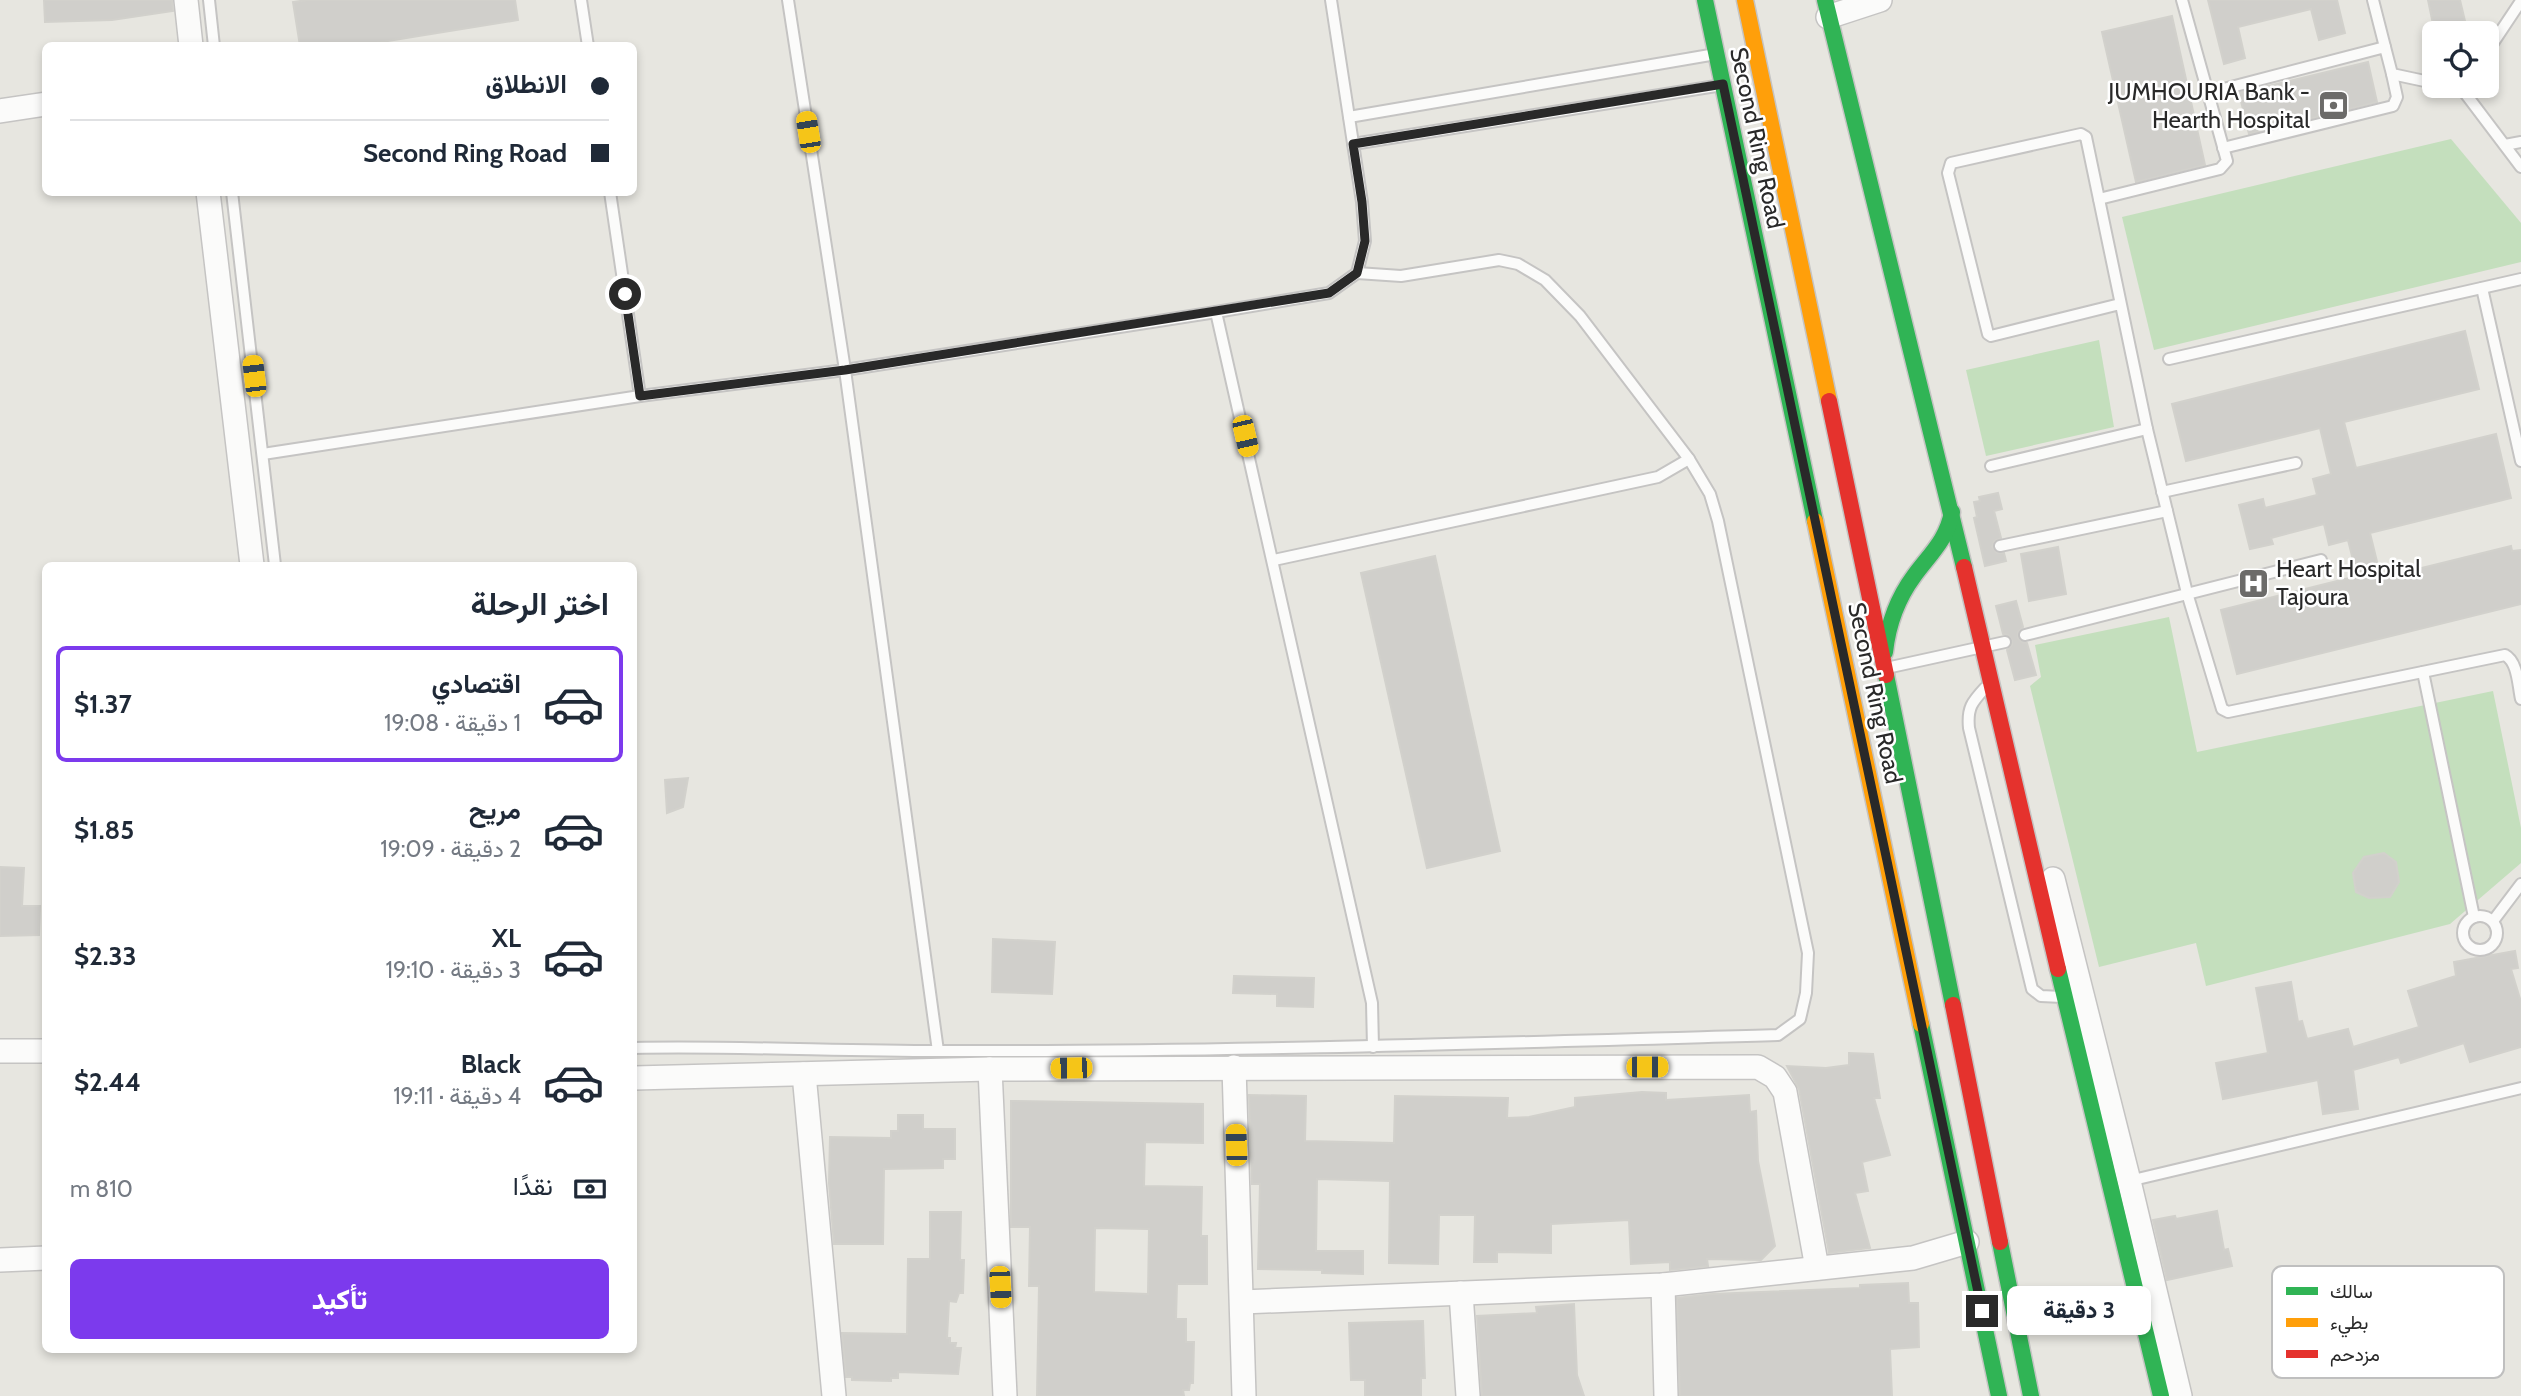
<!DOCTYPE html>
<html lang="ar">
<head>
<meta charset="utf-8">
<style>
	:root { --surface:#fff; --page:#f2f2f3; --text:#1f2937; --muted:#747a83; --line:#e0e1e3; --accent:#7c3aed }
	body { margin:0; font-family:Cabin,Vazirmatn,sans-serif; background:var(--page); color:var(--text); direction:rtl; height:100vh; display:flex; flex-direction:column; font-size:26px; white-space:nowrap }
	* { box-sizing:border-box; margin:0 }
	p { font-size:23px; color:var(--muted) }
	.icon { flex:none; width:38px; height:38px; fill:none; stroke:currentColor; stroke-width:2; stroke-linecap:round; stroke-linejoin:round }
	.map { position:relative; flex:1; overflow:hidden; direction:ltr }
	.drawer { position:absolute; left:42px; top:562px; width:595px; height:791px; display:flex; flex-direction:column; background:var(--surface); border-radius:10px; box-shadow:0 4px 10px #0003; direction:rtl }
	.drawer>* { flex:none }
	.guide { position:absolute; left:42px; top:42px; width:595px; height:154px; border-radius:10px; box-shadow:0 4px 10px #0003; direction:rtl; display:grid; align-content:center; height:154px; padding:0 28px; background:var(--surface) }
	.tools { position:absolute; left:2422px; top:21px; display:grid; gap:14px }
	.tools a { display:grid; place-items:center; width:77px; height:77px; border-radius:10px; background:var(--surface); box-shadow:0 4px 10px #0003; font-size:35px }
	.end { position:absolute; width:32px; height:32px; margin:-16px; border:9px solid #292929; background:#fff; box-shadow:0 0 0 4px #fff }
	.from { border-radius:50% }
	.bubble { position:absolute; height:49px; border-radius:10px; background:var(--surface); box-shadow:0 4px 10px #0003; font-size:23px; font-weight:800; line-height:49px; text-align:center; direction:rtl }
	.car { position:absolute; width:21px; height:42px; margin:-21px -10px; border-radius:9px; box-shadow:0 0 5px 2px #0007; background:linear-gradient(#f5c518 24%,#345 0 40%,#f5c518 0 76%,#345 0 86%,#f5c518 0) }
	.guide b { display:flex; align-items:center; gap:24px; height:66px; font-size:26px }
	.guide b+b { border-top:2px solid var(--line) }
	.guide i { width:18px; height:18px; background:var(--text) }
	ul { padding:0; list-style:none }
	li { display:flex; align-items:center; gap:21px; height:116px; margin:0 14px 10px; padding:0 14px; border:4px solid transparent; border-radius:10px }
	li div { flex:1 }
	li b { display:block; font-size:26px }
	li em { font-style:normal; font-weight:800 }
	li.active { border-color:var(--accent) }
	li>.icon { width:63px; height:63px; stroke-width:1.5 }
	h2 { padding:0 28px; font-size:32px; line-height:84px }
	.pay { display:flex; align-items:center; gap:18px; height:77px; padding:0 28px; font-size:26px }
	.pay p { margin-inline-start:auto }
	.action { display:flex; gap:14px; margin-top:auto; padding:14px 28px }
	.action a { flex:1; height:80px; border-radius:10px; background:var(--accent); color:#fff; font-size:28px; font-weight:800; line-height:80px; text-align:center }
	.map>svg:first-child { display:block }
</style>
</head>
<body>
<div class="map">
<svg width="2521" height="1396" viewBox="0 0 2521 1396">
	<rect width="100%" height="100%" fill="#e7e6e0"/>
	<g fill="#c4dfbd">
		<path d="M2451 139 2521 223V262L2154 350 2122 217Z"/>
		<path d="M2099 340 2114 427 1986 456 1966 370Z"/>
		<path d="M2169 617 2197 752 2493 691 2521 828V863L2450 924 2206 986 2196 943 2099 967 2030 686 2041 677 2035 645Z"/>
	</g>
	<g fill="#d0cfcb" stroke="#d2d1cc" stroke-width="2" fill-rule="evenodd">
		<path d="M44 0H172L173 11 112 20 45 22Z"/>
		<path d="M307 0H515L518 20 357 46H300L293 2Z"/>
		<path d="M2208 0H2337L2345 33 2319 40 2311 9 2238 27 2245 58 2224 64Z"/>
		<path d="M2428 0H2460L2465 21 2434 29Z"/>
		<path d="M2172 16 2205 165 2136 182 2102 32Z"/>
		<path d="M2368 62 2377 102 2249 134 2239 93Z"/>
		<path d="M2465 331 2479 389 2344 422 2356 468 2496 434 2511 498 2370 533 2381 578 2511 546 2512 551 2521 550V604L2237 674 2221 610 2357 576 2348 540 2329 545 2324 524 2271 538 2273 544 2250 549 2239 505 2263 499 2265 508 2317 495 2313 479 2331 474 2320 428 2186 461 2172 404Z"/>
		<path d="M1998 493 2002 509 1994 511 2001 538 1994 541 1992 547 1997 553H2004L2006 561 1985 566 1974 518 1977 517 1974 502 1980 501 1979 497Z"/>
		<path d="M2058 547 2066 594 2029 601 2021 554Z"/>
		<path d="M1435 556 1500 851 1427 868 1361 573Z"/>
		<path d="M2016 601 2023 627 2018 632V638L2022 642 2027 643 2036 675 2015 680 2007 650 2012 645V640L2008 635 2003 634 1996 606Z"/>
		<path d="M688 778 683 807 667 813 665 780Z"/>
		<path d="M2384 853 2396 862 2399 882 2390 897 2369 898 2356 892 2353 873 2364 857Z"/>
		<path d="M0 867 24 868 22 906H40L39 935 0 936Z"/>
		<path d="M993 939 1055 942 1052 994 992 992Z"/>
		<path d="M2515 951 2518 968 2511 969 2521 1002V1047L2470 1062 2464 1043 2401 1063 2399 1057 2353 1070 2358 1109 2323 1114 2318 1080 2223 1099 2216 1063 2268 1053 2256 988 2291 982 2298 1022 2302 1021 2307 1039 2348 1029 2353 1047 2419 1027 2408 991 2456 976 2454 962Z"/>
		<path d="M1234 976 1314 978 1313 1007 1277 1006V994L1233 993Z"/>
		<path d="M1849 1053 1873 1054 1880 1098H1874L1890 1155 1862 1162 1868 1191 1855 1193 1870 1248 1829 1253 1799 1089 1787 1066 1826 1068 1849 1065Z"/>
		<path d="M1642 1092 1666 1093V1100L1749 1095 1750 1112 1756 1111 1758 1161 1775 1246 1761 1260 1707 1259 1708 1266 1670 1270V1262L1631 1264 1629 1220 1551 1224V1253L1497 1252V1262H1474L1475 1215H1439L1438 1264 1389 1263 1390 1181 1317 1179 1316 1251H1363V1274L1322 1273V1270L1258 1269 1260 1184H1252L1249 1095 1306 1096 1305 1141 1394 1143 1395 1096 1508 1098 1507 1118 1529 1117 1575 1107V1098Z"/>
		<path d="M1011 1101 1203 1104V1143L1145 1142 1144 1186 1202 1187 1201 1236H1207V1284H1177L1176 1319H1186V1342H1194L1193 1383H1190L1189 1390H1183L1184 1396H1037L1039 1286H1029L1030 1227H1011ZM1095 1228 1149 1229 1148 1294 1094 1292Z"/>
		<path d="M898 1115H923V1129H955V1159H943V1168L884 1169 883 1244H834L829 1183 830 1137 891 1138V1131H898Z"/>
		<path d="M2217 1211 2224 1250 2228 1249 2232 1266 2167 1280 2153 1220 2175 1216 2176 1219Z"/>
		<path d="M930 1212H961L960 1260H964L963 1293H959L956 1302 949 1301 947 1338H950V1343H956L955 1348H961L958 1374 898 1372V1378H891V1381L852 1380V1377H846L842 1333 907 1334 908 1259H930Z"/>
		<path d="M1908 1283 1909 1303H1918L1919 1347 1890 1349 1892 1396H1680L1677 1298 1712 1294 1860 1288V1285Z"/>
		<path d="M1574 1304 1577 1375 1584 1396H1482L1477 1316 1537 1313 1536 1307Z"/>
		<path d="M1423 1321 1425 1378H1421V1396H1365V1380H1351L1349 1323Z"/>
	</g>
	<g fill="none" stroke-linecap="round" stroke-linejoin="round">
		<defs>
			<g id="lane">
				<path d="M209 0 214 46"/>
				<path d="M581 0 588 46"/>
				<path d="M788 0 845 370 938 1051"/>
				<path d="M1331 0 1362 202 1365 241 1357 273"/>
				<path d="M2373 0 2385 47"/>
				<path d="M2487 52 2521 1"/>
				<path d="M2447 86 2462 89 2521 167"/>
				<path d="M2208 93 2385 47 2392 74 2434 83"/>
				<path d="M1349 117 1710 55"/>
				<path d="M1353 144 1716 86"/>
				<path d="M2505 145 2521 142"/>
				<path d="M2223 148 2393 106 2397 97 2392 74"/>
				<path d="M232 192 275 565"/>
				<path d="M610 192 640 396"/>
				<path d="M2099 199 2220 169 2227 161 2182 0"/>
				<path d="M2482 288 2521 461"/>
				<path d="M2120 304 1991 336 1988 334 1948 173 1951 163 2081 134 2086 137 2147 429 2187 593 2222 709 2228 712 2505 655C2518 662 2518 686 2521 699"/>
				<path d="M1216 312 1372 1003 1373 1047"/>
				<path d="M2169 359 2521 279"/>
				<path d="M263 454 640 396 845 370 1216 312 1329 293 1357 273 1401 276 1499 260 1518 264 1545 280 1580 316 1689 459 1710 494 1718 521 1808 953 1806 993 1800 1019 1778 1035C1498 1043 1218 1052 938 1051 837 1051 735 1046 634 1048"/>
				<path d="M1991 466 2147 429"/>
				<path d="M2162 492 2296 463"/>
				<path d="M2000 546 2167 511"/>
				<path d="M1274 560 1658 477 1689 459"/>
				<path d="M2025 635 2321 560"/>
				<path d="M1891 667 2005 642"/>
				<path d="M2423 672 2474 917"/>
				<path d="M1985 688C1972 702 1967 708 1969 728L2032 989 2041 996 2062 997"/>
				<circle cx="2480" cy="933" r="17"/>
				<path d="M2493 921 2521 884"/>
				<path d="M2129 1181 2521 1088"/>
			</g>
			<g id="street">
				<path d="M186 0 191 46"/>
				<path d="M1828 17 1880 0"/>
				<path d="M0 111 46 104"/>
				<path d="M208 192 252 565"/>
				<path d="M2053 879 2129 1181 2180 1396"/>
				<path d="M0 1051H46"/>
				<path d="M1234 1067 1244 1396"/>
				<path d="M990 1069 1005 1396"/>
				<path d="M804 1074 834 1396"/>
				<path d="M634 1078 990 1069 1758 1067 1775 1077 1785 1092 1817 1268"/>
				<path d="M0 1260 46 1258"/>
				<path d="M1663 1285 1666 1396"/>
				<path d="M1461 1293 1468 1396"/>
				<path d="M1242 1302 1663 1285 1913 1258 1967 1242"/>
			</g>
			<g id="fast">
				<path d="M1705 0 1815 521"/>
				<path d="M1825 0 1964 567"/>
				<path d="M1885 652C1888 625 1897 599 1914 576 1930 554 1947 540 1952 512"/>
				<path d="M1886 675 1953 1005"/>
				<path d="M2058 969 2161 1396"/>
				<path d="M1921 1024 1999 1396"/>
				<path d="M2000 1242 2031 1396"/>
			</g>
			<g id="slow">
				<path d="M1745 0 1829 401"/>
				<path d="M1815 521 1921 1024"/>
			</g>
			<g id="jam">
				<path d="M1829 401 1886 675"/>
				<path d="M1964 567 2058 969"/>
				<path d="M1953 1005 2000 1242"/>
			</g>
		</defs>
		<use href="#lane" stroke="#c5c4c3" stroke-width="14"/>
		<use href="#street" stroke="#c5c4c3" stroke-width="26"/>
		<use href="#fast" stroke="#c5c4c3" stroke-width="19"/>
		<use href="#slow" stroke="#c5c4c3" stroke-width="19"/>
		<use href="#jam" stroke="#c5c4c3" stroke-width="19"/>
		<use href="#lane" stroke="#fbfbfa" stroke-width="10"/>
		<use href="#street" stroke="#fbfbfa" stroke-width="23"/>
		<use href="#fast" stroke="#30b455" stroke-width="16"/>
		<use href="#slow" stroke="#ff9f0a" stroke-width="16"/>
		<use href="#jam" stroke="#e5322d" stroke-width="16"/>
	</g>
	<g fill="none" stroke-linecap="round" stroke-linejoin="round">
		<path stroke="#292929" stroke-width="9" d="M625 294 640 396 845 370 1329 293 1357 273 1365 241 1362 202 1353 144 1723 84 1982 1311"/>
	</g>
	<defs>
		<symbol id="bank-square" viewBox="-11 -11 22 22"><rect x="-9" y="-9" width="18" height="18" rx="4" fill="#6c6b69" stroke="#fff"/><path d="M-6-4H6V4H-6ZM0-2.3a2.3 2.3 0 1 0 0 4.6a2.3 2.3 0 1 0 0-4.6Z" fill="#fff"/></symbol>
		<symbol id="hospital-square" viewBox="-11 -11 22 22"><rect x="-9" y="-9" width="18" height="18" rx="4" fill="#6c6b69" stroke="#fff"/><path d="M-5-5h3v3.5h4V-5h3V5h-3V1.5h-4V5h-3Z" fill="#fff"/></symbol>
	</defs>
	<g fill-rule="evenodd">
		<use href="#bank-square" x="2316" y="88" width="35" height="35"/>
		<use href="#hospital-square" x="2236" y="566" width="35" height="35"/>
	</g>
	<g text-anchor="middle" stroke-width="5" stroke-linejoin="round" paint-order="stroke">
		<g font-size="24" fill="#292929" stroke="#fff" text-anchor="end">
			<text x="2310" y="100">JUMHOURIA Bank -<tspan x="2310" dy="28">Hearth Hospital</tspan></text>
			<text x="2276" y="577" text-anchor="start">Heart Hospital<tspan x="2276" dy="28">Tajoura</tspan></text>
		</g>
		<g font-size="24" fill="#292929" stroke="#fff">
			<text transform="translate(1757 138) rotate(78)" y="8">Second Ring Road</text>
			<text transform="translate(1875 693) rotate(78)" y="8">Second Ring Road</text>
		</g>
	</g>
	<rect x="2272" y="1266" width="232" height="112" rx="10" fill="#fff" stroke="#bfbfbf" stroke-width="2"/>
	<rect x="2286" y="1287" width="32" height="8" fill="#30b455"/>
	<rect x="2286" y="1318" width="32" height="9" fill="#ff9f0a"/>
	<rect x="2286" y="1350" width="32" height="8" fill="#e5322d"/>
	<g font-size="19" fill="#292929">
		<text x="2330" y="1298">سالك</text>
		<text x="2330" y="1329">بطيء</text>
		<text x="2330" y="1361">مزدحم</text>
	</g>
</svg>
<div class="tools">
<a><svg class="icon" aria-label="locate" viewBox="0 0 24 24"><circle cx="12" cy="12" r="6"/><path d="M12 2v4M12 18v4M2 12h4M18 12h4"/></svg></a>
</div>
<i class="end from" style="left:625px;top:294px"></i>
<i class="end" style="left:1982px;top:1311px"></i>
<div class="bubble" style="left:2007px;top:1286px;width:144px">3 دقيقة</div>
<i class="car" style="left:808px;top:132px;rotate:351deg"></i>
<i class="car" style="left:254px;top:376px;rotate:353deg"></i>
<i class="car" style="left:1245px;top:436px;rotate:167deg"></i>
<i class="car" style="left:1647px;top:1067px;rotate:90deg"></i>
<i class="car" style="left:1071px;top:1068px;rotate:269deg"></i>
<i class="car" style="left:1236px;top:1145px;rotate:358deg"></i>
<i class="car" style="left:1000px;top:1287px;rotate:177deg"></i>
<div class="guide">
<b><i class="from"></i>الانطلاق</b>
<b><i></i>Second Ring Road</b>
</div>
<section class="drawer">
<h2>اختر الرحلة</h2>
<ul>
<li class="active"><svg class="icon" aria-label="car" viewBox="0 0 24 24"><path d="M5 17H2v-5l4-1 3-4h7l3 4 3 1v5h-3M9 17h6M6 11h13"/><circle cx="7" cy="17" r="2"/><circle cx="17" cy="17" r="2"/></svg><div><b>اقتصادي</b><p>1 دقيقة · 19:08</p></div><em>$1.37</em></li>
<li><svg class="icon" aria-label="car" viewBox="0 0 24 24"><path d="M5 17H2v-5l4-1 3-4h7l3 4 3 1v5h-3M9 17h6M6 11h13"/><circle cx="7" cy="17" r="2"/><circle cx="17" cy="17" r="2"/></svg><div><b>مريح</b><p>2 دقيقة · 19:09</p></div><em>$1.85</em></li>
<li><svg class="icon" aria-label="car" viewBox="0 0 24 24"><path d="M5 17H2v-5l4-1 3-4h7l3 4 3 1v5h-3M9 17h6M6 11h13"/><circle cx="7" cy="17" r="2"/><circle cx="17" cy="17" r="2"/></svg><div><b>XL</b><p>3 دقيقة · 19:10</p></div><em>$2.33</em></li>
<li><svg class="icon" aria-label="car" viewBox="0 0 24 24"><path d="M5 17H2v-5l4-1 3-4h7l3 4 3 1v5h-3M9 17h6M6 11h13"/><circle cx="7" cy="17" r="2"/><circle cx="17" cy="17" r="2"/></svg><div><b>Black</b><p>4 دقيقة · 19:11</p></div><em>$2.44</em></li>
</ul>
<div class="pay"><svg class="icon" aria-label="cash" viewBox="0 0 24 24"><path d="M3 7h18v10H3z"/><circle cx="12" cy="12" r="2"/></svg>نقدًا<p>810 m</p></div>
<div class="action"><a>تأكيد</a></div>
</section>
</div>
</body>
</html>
